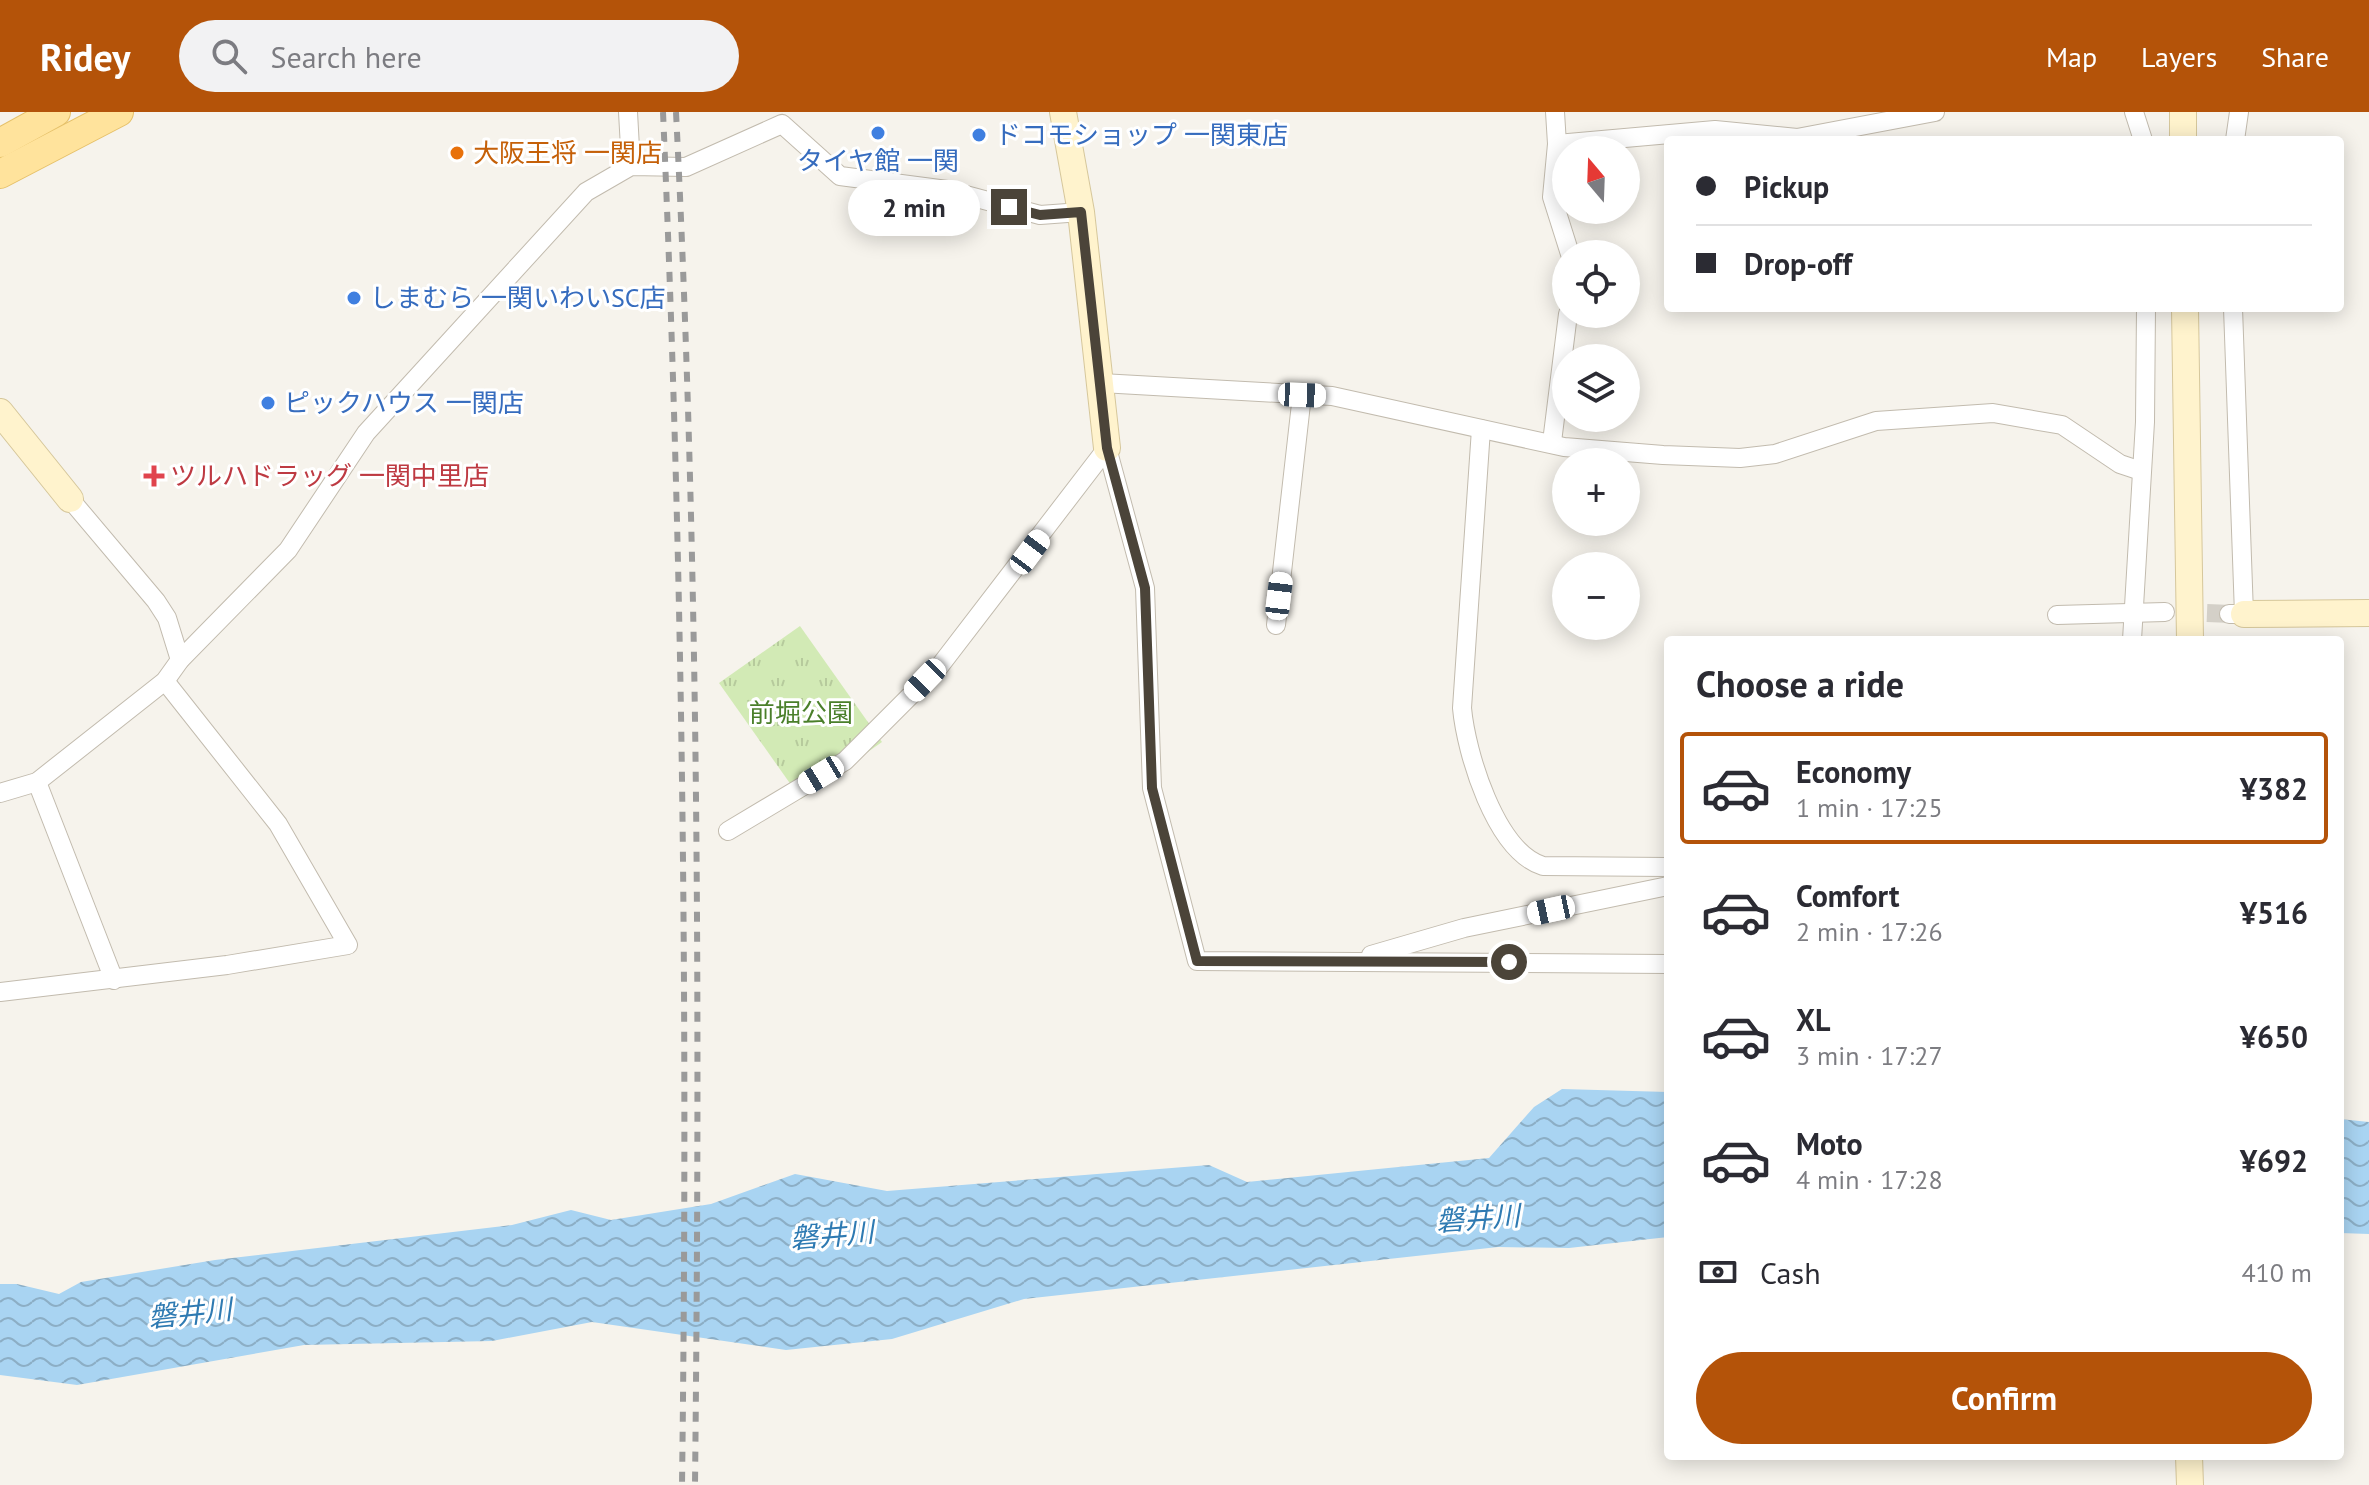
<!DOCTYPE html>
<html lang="en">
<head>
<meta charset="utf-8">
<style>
	:root { --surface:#fff; --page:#f2f2f3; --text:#2b2b33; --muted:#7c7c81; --line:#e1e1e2; --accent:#b45309 }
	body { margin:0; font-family:"PT Sans","Noto Sans JP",sans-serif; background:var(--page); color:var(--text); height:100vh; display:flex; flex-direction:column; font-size:30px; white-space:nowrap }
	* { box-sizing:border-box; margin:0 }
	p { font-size:26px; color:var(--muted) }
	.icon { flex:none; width:44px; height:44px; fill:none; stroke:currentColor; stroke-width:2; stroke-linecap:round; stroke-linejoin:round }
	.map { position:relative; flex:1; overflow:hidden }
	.panel { position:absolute; left:1664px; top:524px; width:680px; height:824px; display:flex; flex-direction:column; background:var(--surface); border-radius:8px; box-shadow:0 4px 20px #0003 }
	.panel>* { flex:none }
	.top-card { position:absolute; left:1664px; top:24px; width:680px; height:176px; border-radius:8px; box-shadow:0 4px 20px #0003; display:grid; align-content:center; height:176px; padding:0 32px; background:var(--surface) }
	.needle { width:52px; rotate:341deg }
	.controls { position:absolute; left:1552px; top:24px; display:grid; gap:16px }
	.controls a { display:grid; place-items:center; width:88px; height:88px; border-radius:50%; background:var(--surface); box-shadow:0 4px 20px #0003; font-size:40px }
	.end { position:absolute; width:36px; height:36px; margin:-18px; border:10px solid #4b4439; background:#fff; box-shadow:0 0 0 4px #fff }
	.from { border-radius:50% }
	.bubble { position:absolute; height:56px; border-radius:28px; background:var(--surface); box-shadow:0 4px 20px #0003; font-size:26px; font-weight:600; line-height:56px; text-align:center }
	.car { position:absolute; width:24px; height:48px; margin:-24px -12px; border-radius:10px; box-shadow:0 0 6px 2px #0007; background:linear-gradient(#fff 24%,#345 0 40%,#fff 0 76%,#345 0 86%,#fff 0) }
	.top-card b { display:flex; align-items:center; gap:28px; height:76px; font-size:30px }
	.top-card b+b { border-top:2px solid var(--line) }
	.top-card i { width:20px; height:20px; background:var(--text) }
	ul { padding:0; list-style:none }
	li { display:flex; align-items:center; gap:24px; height:112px; margin:0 16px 12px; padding:0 16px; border:4px solid transparent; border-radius:8px }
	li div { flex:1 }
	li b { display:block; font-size:30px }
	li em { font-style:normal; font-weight:600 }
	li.current { border-color:var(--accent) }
	li>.icon { width:72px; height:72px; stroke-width:1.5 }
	h2 { padding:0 32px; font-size:36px; line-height:96px }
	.pay { display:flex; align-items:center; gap:20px; height:88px; padding:0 32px; font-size:30px }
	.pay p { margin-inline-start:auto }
	.button { display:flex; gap:16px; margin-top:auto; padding:16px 32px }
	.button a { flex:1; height:92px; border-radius:48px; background:var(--accent); color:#fff; font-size:32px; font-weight:600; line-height:92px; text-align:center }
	header { display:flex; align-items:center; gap:48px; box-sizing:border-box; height:112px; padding:0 40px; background:var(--accent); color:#fff }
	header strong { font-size:38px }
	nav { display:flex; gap:44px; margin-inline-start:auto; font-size:28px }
	.search { width:560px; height:72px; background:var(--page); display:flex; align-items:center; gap:20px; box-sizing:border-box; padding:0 28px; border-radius:44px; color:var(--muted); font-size:30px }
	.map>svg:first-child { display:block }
</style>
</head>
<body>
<header>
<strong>Ridey</strong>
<div class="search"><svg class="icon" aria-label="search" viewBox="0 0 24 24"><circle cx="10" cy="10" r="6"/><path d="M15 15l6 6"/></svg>Search here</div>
<nav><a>Map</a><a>Layers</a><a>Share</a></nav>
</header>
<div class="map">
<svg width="2369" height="1373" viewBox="0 0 2369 1373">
	<defs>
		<pattern id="park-tufts" width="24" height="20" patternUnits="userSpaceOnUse" patternTransform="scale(2)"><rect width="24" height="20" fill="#d2eab5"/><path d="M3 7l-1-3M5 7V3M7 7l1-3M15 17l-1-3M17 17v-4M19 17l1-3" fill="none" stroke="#b6ca9c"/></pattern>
		<pattern id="water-waves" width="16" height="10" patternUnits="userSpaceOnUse" patternTransform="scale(2)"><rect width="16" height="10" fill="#a9d4f2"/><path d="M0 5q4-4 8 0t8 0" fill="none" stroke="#8caec5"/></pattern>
	</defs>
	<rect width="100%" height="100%" fill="#f6f3ec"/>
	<path fill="url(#park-tufts)" d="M800 514 882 630 801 687 719 571Z"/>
	<g fill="url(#water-waves)">
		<path d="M1562 977 1668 980V1125L1569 1136 1498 1135 1024 1187 892 1227 786 1238 592 1210 492 1229 304 1233 77 1273 0 1263V1172H17L59 1182 81 1170 215 1148 512 1113 571 1098 611 1108 711 1092 795 1062 887 1079 1209 1053 1247 1070 1489 1046 1534 995Z"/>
		<path d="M2340 1007 2369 1010V1122L2340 1121Z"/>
	</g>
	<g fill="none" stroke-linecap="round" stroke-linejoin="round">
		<path stroke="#d4d0c8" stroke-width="18" stroke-dasharray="18 9" stroke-linecap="butt" d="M2180 500 2229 502"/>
		<defs>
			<g id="street">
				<path d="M628 0 631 54"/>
				<path d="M1555 0 1557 32 1552 85 1570 142"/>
				<path d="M2134 0 2143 28"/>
				<path d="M2235 28 2239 0"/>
				<path d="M1557 32 1715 18 1797 26 1935 0"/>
				<path d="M1101 271 1332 284 1564 335 1663 343 1740 346 1775 342 1876 309 1993 301 2062 313 2120 352 2141 359"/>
				<path d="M1481 317 1462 596C1466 640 1495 739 1543 754L1668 755"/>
				<path d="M1552 330 1568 202"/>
				<path d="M1107 336 1145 476 1152 676 1197 849 1668 852"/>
				<path d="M70 387 156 489 167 506 180 548"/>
				<path d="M2229 502H2244L2233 196"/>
				<path d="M2057 503 2165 500"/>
				<path d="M1276 513 1302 283"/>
				<path d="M2132 528 2145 310 2146 196"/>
				<path d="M37 670 114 868"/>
				<path d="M0 681 37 670 165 569 180 548 288 438 366 321 586 80 631 54 686 55 782 12 840 64 947 78 1040 103 1081 100"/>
				<path d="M728 719 845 649 939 555 1107 336"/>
				<path d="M1371 843 1464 816 1668 774"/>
				<path d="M0 880 227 853 348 833 278 712 165 569"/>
			</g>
			<g id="secondary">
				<path d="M1063 0 1081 100 1107 336"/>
				<path d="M2183 0V28"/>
				<path d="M2185 196 2190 528"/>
				<path d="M0 300 70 387"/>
				<path d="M2244 502 2369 501"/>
				<path d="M2189 1344 2190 1373"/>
			</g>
			<g id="primary">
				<path d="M0 31 56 0"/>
				<path d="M0 62 119 0"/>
			</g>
		</defs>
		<use href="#street" stroke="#c2bbae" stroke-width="20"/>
		<use href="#secondary" stroke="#d6c79b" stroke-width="28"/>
		<use href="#primary" stroke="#e6c16a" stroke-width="30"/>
		<use href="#street" stroke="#fff" stroke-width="18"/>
		<use href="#secondary" stroke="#fff3cd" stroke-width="26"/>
		<use href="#primary" stroke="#ffe39c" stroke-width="28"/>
		<g stroke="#9a9a9a" stroke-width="6" stroke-dasharray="10 10" stroke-linecap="butt">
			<path d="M663 0C683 457 688 915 682 1373"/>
			<path d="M676 0C699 457 700 915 695 1373"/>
		</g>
	</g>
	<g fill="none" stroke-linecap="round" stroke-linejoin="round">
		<path stroke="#4b4439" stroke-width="10" d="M1009 95 1040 103 1081 100 1107 336 1145 476 1152 676 1197 849 1509 850"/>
	</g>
	<g fill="#3f7fe0" stroke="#fff" stroke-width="3">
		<circle cx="878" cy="21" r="8"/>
		<circle cx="979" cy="23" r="8"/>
		<circle cx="354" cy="186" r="8"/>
		<circle cx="268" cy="291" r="8"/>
	</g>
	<circle fill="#e8710a" stroke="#fff" stroke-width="3" cx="457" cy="41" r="8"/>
	<path fill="#e0444e" stroke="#fff" stroke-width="3" d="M150 352h8v8h8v8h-8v8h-8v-8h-8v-8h8z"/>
	<g text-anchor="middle" stroke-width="6" stroke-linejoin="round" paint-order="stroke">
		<g font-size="26" fill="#366cbe" stroke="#fff" text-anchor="start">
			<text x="995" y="32">ドコモショップ 一関東店</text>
			<text x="878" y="58" text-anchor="middle">タイヤ館 一関</text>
			<text x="370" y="195">しまむら 一関いわいSC店</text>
			<text x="284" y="300">ピックハウス 一関店</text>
		</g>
		<g font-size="26" fill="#c56008" stroke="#fff" text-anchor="start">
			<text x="473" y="50">大阪王将 一関店</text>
		</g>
		<g font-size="26" fill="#be3a42" stroke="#fff" text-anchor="start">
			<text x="170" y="373">ツルハドラッグ 一関中里店</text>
		</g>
		<g font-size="26" fill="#4a7f2a" stroke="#fff">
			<text x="801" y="610">前堀公園</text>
		</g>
		<g font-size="28" font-style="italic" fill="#2e7ab2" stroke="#fff">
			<text transform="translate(1478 1106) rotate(-4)" y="10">磐井川</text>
			<text transform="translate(832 1123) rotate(-5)" y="10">磐井川</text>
			<text transform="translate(190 1201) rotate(-6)" y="10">磐井川</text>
		</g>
	</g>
</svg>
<div class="controls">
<a><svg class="needle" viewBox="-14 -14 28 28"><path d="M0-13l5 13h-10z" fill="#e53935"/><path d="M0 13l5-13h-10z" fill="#7c7c81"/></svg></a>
<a><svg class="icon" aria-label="locate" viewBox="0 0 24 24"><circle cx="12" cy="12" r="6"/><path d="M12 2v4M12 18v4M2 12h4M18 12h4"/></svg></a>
<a><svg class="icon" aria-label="layers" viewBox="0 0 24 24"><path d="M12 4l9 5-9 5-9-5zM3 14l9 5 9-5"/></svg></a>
<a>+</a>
<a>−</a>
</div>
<i class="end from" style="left:1509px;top:850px"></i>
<i class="end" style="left:1009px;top:95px"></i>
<div class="bubble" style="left:848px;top:68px;width:132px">2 min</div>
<i class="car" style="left:1302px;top:283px;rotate:92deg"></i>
<i class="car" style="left:1030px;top:440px;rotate:37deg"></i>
<i class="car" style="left:1279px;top:484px;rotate:7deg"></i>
<i class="car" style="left:925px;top:568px;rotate:224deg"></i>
<i class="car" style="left:821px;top:663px;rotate:239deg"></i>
<i class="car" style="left:1551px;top:798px;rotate:258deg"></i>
<div class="top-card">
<b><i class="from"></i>Pickup</b>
<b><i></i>Drop-off</b>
</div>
<section class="panel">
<h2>Choose a ride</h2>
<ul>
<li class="current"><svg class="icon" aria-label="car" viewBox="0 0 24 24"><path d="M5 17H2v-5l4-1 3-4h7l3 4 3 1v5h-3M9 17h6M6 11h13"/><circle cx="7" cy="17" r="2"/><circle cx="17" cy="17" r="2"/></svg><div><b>Economy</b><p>1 min · 17:25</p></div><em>¥382</em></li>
<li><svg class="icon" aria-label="car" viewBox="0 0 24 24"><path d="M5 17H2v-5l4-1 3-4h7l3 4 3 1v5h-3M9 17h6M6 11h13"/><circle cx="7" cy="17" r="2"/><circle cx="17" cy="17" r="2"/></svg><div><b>Comfort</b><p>2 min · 17:26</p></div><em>¥516</em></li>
<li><svg class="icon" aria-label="car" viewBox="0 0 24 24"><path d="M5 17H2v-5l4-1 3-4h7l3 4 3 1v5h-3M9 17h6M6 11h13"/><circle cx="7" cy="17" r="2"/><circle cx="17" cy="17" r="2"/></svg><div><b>XL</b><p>3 min · 17:27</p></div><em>¥650</em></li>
<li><svg class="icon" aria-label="car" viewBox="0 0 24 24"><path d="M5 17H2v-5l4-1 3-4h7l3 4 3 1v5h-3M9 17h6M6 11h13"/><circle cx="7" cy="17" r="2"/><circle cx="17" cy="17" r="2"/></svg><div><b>Moto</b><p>4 min · 17:28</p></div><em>¥692</em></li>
</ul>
<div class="pay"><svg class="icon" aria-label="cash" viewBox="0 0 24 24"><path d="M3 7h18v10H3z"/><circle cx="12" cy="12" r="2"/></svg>Cash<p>410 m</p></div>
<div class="button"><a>Confirm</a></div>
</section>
</div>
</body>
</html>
